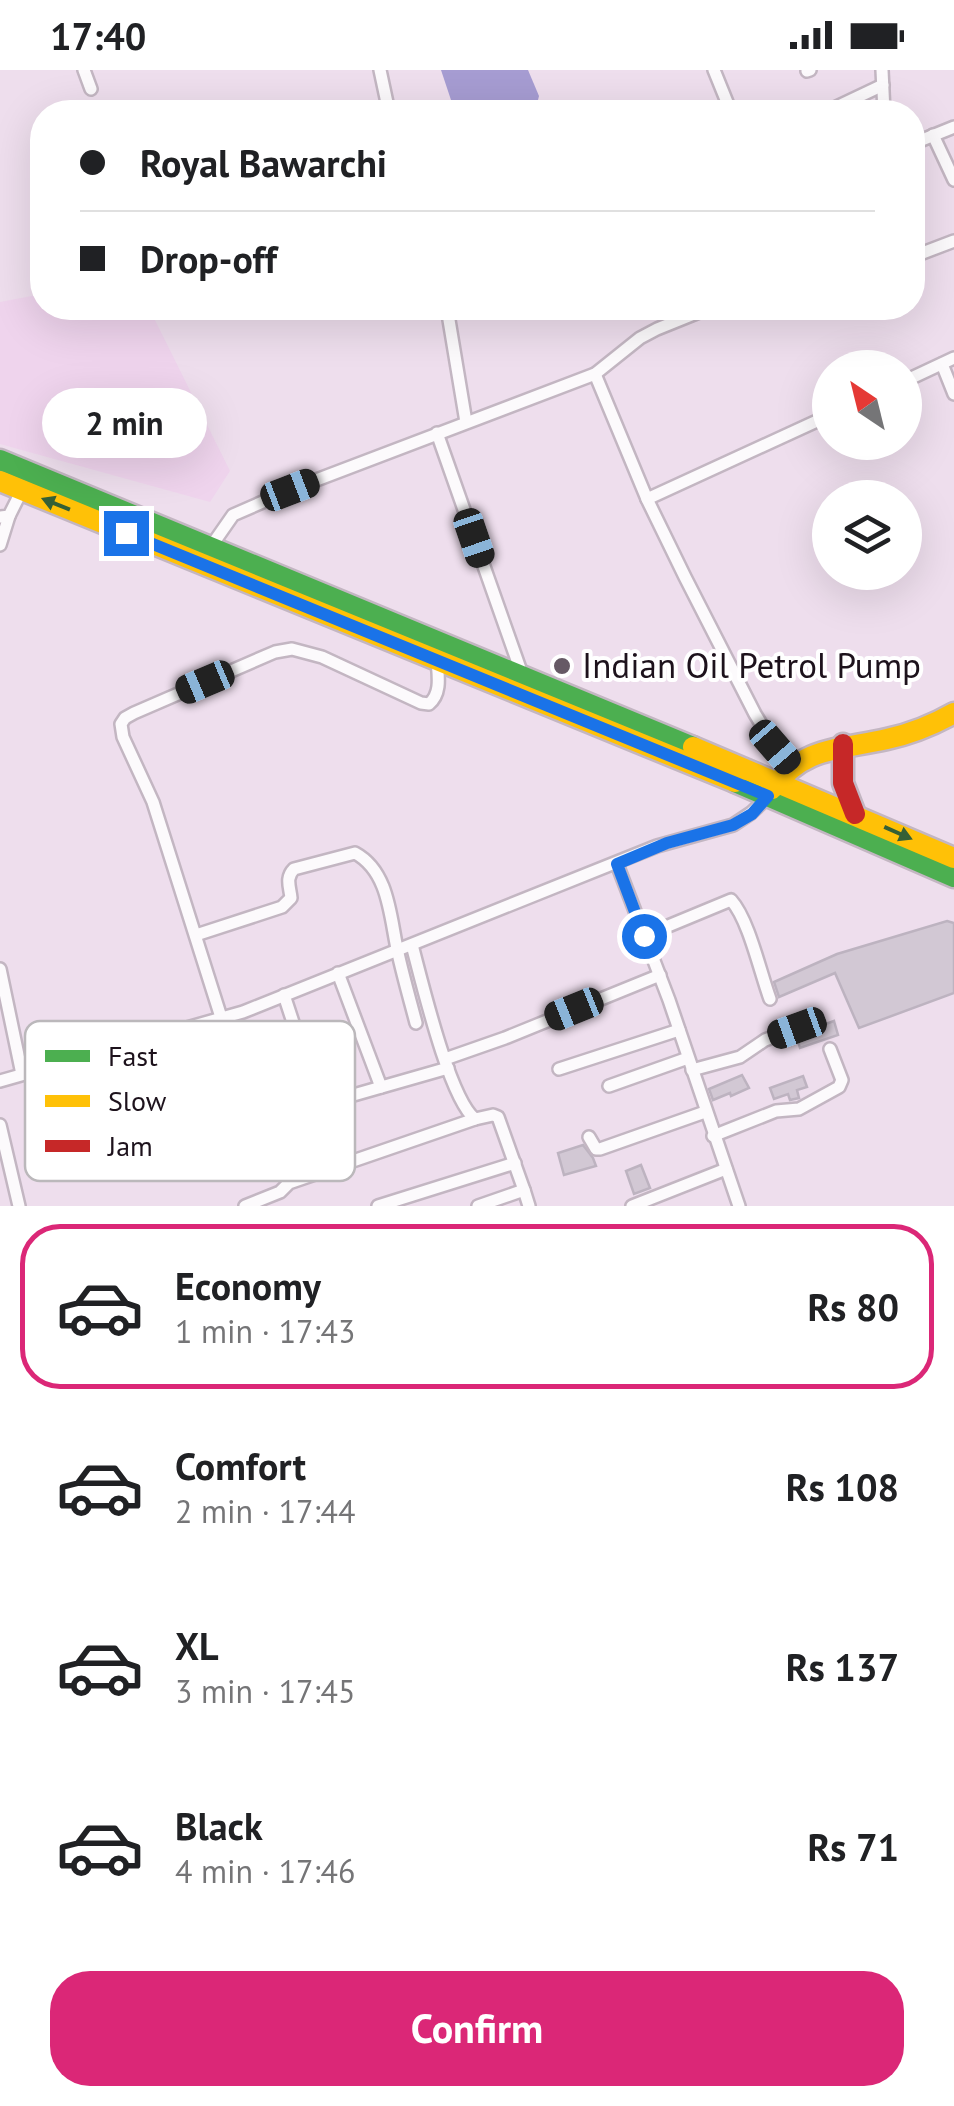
<!DOCTYPE html>
<html lang="en">
<head>
<meta charset="utf-8">
<style>
	:root { --surface:#fff; --page:#f2f2f2; --text:#202124; --muted:#757577; --line:#e0e0e0; --accent:#db2777 }
	body { margin:0; font-family:"PT Sans",sans-serif; background:var(--page); color:var(--text); height:100vh; display:flex; flex-direction:column; font-size:38px; white-space:nowrap }
	* { box-sizing:border-box; margin:0 }
	p { font-size:32px; color:var(--muted) }
	.icon { flex:none; width:55px; height:55px; fill:none; stroke:currentColor; stroke-width:2; stroke-linecap:round; stroke-linejoin:round }
	.map { position:relative; height:1136px; overflow:hidden }
	.sheet { display:flex; flex-direction:column; background:var(--surface); flex:1 }
	.sheet>* { flex:none }
	.banner { position:absolute; left:30px; top:30px; width:895px; height:220px; border-radius:40px; box-shadow:0 10px 40px #0002; display:grid; align-content:center; height:220px; padding:0 50px; background:var(--surface) }
	.needle { width:65px; rotate:325deg }
	.controls { position:absolute; left:812px; top:280px; display:grid; gap:20px }
	.controls a { display:grid; place-items:center; width:110px; height:110px; border-radius:50%; background:var(--surface); box-shadow:0 10px 40px #0002; font-size:50px }
	.end { position:absolute; width:45px; height:45px; margin:-22px; border:12px solid #1a73e8; background:#fff; box-shadow:0 0 0 5px #fff }
	.from { border-radius:50% }
	.bubble { position:absolute; height:70px; border-radius:35px; background:var(--surface); box-shadow:0 10px 40px #0002; font-size:32px; font-weight:700; line-height:70px; text-align:center }
	.car { position:absolute; width:30px; height:60px; margin:-30px -15px; border-radius:12px; box-shadow:0 0 8px 2px #0007; background:linear-gradient(#222 24%,#8ab4d8 0 40%,#222 0 76%,#8ab4d8 0 86%,#222 0) }
	.banner b { display:flex; align-items:center; gap:35px; height:95px; font-size:38px }
	.banner b+b { border-top:2px solid var(--line) }
	.banner i { width:25px; height:25px; background:var(--text) }
	ul { padding:18px 0 0; list-style:none }
	li { display:flex; align-items:center; gap:30px; height:165px; margin:0 20px 15px; padding:0 30px; border:5px solid transparent; border-radius:40px }
	li div { flex:1 }
	li b { display:block; font-size:38px }
	li em { font-style:normal; font-weight:700 }
	li.active { border-color:var(--accent) }
	li>.icon { width:90px; height:90px; stroke-width:1.5 }
	.button { display:flex; gap:20px; margin-top:auto; padding:20px 50px }
	.button a { flex:1; height:115px; border-radius:40px; background:var(--accent); color:#fff; font-size:40px; font-weight:700; line-height:115px; text-align:center }
	.status { display:flex; justify-content:space-between; align-items:center; height:70px; padding:0 50px; background:var(--surface); direction:ltr }
	.status svg { height:28px; fill:currentColor }
	.map>svg:first-child { display:block }
</style>
</head>
<body>
<div class="status"><b>17:40</b><svg viewBox="0 0 49 12"><path d="M0 12V9h3v3zM5 12V6h3v6zM10 12V3h3v9zM15 12V0h3v12zM26 1h20v11H26zM47 4h2v5h-2z"/></svg></div>
<div class="map">
<svg width="954" height="1136" viewBox="0 0 954 1136">
	<rect width="100%" height="100%" fill="#eedeed"/>
	<path fill="#efd4ed" d="M42 224V238H149L230 401 210 432 0 374V232Z"/>
	<path fill="#a69cd2" d="M441 0H528L539 26 535 42H455Z"/>
	<g fill="#d2c8d4" stroke="#bdb3c0" stroke-width="2.5">
		<path d="M947 851 954 853V923L859 958 835 903 779 927 774 912 837 884Z"/>
		<path d="M834 951 838 965 800 978 797 968 806 961Z"/>
		<path d="M742 1005 749 1018 731 1026 730 1023 713 1030 709 1019Z"/>
		<path d="M803 1006 807 1017 797 1020 799 1028 790 1030 788 1024 774 1029 770 1018Z"/>
		<path d="M583 1075 593 1088 596 1096 564 1105 558 1083Z"/>
		<path d="M641 1095 650 1118 634 1124 626 1101Z"/>
	</g>
	<g fill="none" stroke-linecap="round" stroke-linejoin="round">
		<defs>
			<g id="street">
				<path d="M84 0 91 19"/>
				<path d="M380 0 389 42"/>
				<path d="M714 0 731 42"/>
				<path d="M882 0 884 42"/>
				<path d="M807 1 810 0"/>
				<path d="M826 42 883 15"/>
				<path d="M933 65 954 110"/>
				<path d="M912 74 954 57"/>
				<path d="M912 187 954 171"/>
				<path d="M447 238 466 352"/>
				<path d="M942 294 954 324"/>
				<path d="M595 304 647 429 685 507 755 644 775 677 793 697"/>
				<path d="M905 311 954 288"/>
				<path d="M437 363 523 607"/>
				<path d="M647 429 830 345"/>
				<path d="M0 447 9 446 22 420"/>
				<path d="M0 475 9 446"/>
				<path d="M210 478 233 445 290 420 595 304 640 268 657 259 709 238"/>
				<path d="M437 590C438 605 442 623 429 634L421 633 322 587 292 579 275 582 134 643 125 648 121 654 123 667 153 732 232 982C240 1003 249 1043 273 1048L448 998"/>
				<path d="M617 794 669 930 739 1136"/>
				<path d="M196 865 282 837 291 828C290 817 285 808 294 799L355 783C390 802 390 849 398 883 403 906 410 930 416 953"/>
				<path d="M644 866 731 830C749 850 760 902 770 929"/>
				<path d="M412 875C422 912 449 1028 475 1049L493 1045 498 1047 524 1120"/>
				<path d="M0 899 22 1004"/>
				<path d="M338 903 381 1017"/>
				<path d="M284 925 308 998"/>
				<path d="M445 989 505 968 660 905"/>
				<path d="M559 999 679 960"/>
				<path d="M692 1000 740 987 765 970 797 958"/>
				<path d="M0 1011 243 942 657 776 733 755 751 743 769 726"/>
				<path d="M609 1016 688 988"/>
				<path d="M0 1055 19 1136"/>
				<path d="M713 1066 776 1041 799 1039 839 1017 842 1010 830 979"/>
				<path d="M589 1067 596 1079H600L705 1042"/>
				<path d="M245 1136 280 1122 289 1113 475 1049"/>
				<path d="M378 1136 515 1093"/>
				<path d="M478 1136 524 1120 529 1136"/>
				<path d="M632 1136 726 1099"/>
			</g>
			<g id="fast">
				<path d="M0 390 693 677"/>
				<path d="M735 712 954 807"/>
			</g>
			<g id="slow">
				<path d="M0 411 735 712"/>
				<path d="M693 677 954 788"/>
				<path d="M772 719C804 676 839 680 887 669 910 664 933 655 954 643"/>
			</g>
			<path id="jam" d="M843 674V713L855 744"/>
		</defs>
		<use href="#street" stroke="#c3b6c2" stroke-width="16"/>
		<use href="#fast" stroke="#c3b6c2" stroke-width="25"/>
		<use href="#slow" stroke="#c3b6c2" stroke-width="25"/>
		<use href="#jam" stroke="#c3b6c2" stroke-width="25"/>
		<use href="#street" stroke="#fcfafc" stroke-width="11"/>
		<use href="#fast" stroke="#4caf50" stroke-width="20"/>
		<use href="#slow" stroke="#ffc107" stroke-width="20"/>
		<use href="#jam" stroke="#c62828" stroke-width="20"/>
	</g>
	<defs><path id="oneway-solid" d="M-6-.8H1V-3.2L6.5 0L1 3.2V.8H-6Z" transform="scale(2.5)"/></defs>
	<g fill="#346036">
		<use href="#oneway-solid" transform="translate(56 434) rotate(-158)"/>
		<use href="#oneway-solid" transform="translate(898 763) rotate(24)"/>
	</g>
	<g fill="none" stroke-linecap="round" stroke-linejoin="round">
		<path stroke="#1a73e8" stroke-width="12" d="M126 463 768 726 752 744 733 755 667 773 617 794 644 866"/>
	</g>
	<circle fill="#665965" stroke="#fff" stroke-width="4" cx="562" cy="596" r="10"/>
	<g text-anchor="middle" stroke-width="8" stroke-linejoin="round" paint-order="stroke">
		<g font-size="35" fill="#1d121c" stroke="#fff" text-anchor="start">
			<text x="582" y="608">Indian Oil Petrol Pump</text>
		</g>
	</g>
	<rect x="25" y="951" width="330" height="160" rx="15" fill="#fff" stroke="#bbb8bb" stroke-width="2.5"/>
	<rect x="45" y="980" width="45" height="12" fill="#4caf50"/>
	<rect x="45" y="1025" width="45" height="12" fill="#ffc107"/>
	<rect x="45" y="1070" width="45" height="12" fill="#c62828"/>
	<g font-size="28" fill="#1d121c">
		<text x="108" y="996">Fast</text>
		<text x="108" y="1041">Slow</text>
		<text x="108" y="1086">Jam</text>
	</g>
</svg>
<div class="controls">
<a><svg class="needle" viewBox="-14 -14 28 28"><path d="M0-13l5 13h-10z" fill="#e53935"/><path d="M0 13l5-13h-10z" fill="#757577"/></svg></a>
<a><svg class="icon" aria-label="layers" viewBox="0 0 24 24"><path d="M12 4l9 5-9 5-9-5zM3 14l9 5 9-5"/></svg></a>
</div>
<i class="end from" style="left:644px;top:866px"></i>
<i class="end" style="left:126px;top:463px"></i>
<div class="bubble" style="left:42px;top:318px;width:165px">2 min</div>
<i class="car" style="left:290px;top:420px;rotate:69deg"></i>
<i class="car" style="left:474px;top:468px;rotate:161deg"></i>
<i class="car" style="left:205px;top:612px;rotate:247deg"></i>
<i class="car" style="left:775px;top:677px;rotate:139deg"></i>
<i class="car" style="left:574px;top:939px;rotate:248deg"></i>
<i class="car" style="left:797px;top:958px;rotate:250deg"></i>
<div class="banner">
<b><i class="from"></i>Royal Bawarchi</b>
<b><i></i>Drop-off</b>
</div>
</div>
<section class="sheet">
<ul>
<li class="active"><svg class="icon" aria-label="car" viewBox="0 0 24 24"><path d="M5 17H2v-5l4-1 3-4h7l3 4 3 1v5h-3M9 17h6M6 11h13"/><circle cx="7" cy="17" r="2"/><circle cx="17" cy="17" r="2"/></svg><div><b>Economy</b><p>1 min · 17:43</p></div><em>Rs 80</em></li>
<li><svg class="icon" aria-label="car" viewBox="0 0 24 24"><path d="M5 17H2v-5l4-1 3-4h7l3 4 3 1v5h-3M9 17h6M6 11h13"/><circle cx="7" cy="17" r="2"/><circle cx="17" cy="17" r="2"/></svg><div><b>Comfort</b><p>2 min · 17:44</p></div><em>Rs 108</em></li>
<li><svg class="icon" aria-label="car" viewBox="0 0 24 24"><path d="M5 17H2v-5l4-1 3-4h7l3 4 3 1v5h-3M9 17h6M6 11h13"/><circle cx="7" cy="17" r="2"/><circle cx="17" cy="17" r="2"/></svg><div><b>XL</b><p>3 min · 17:45</p></div><em>Rs 137</em></li>
<li><svg class="icon" aria-label="car" viewBox="0 0 24 24"><path d="M5 17H2v-5l4-1 3-4h7l3 4 3 1v5h-3M9 17h6M6 11h13"/><circle cx="7" cy="17" r="2"/><circle cx="17" cy="17" r="2"/></svg><div><b>Black</b><p>4 min · 17:46</p></div><em>Rs 71</em></li>
</ul>
<div class="button"><a>Confirm</a></div>
</section>
</body>
</html>
